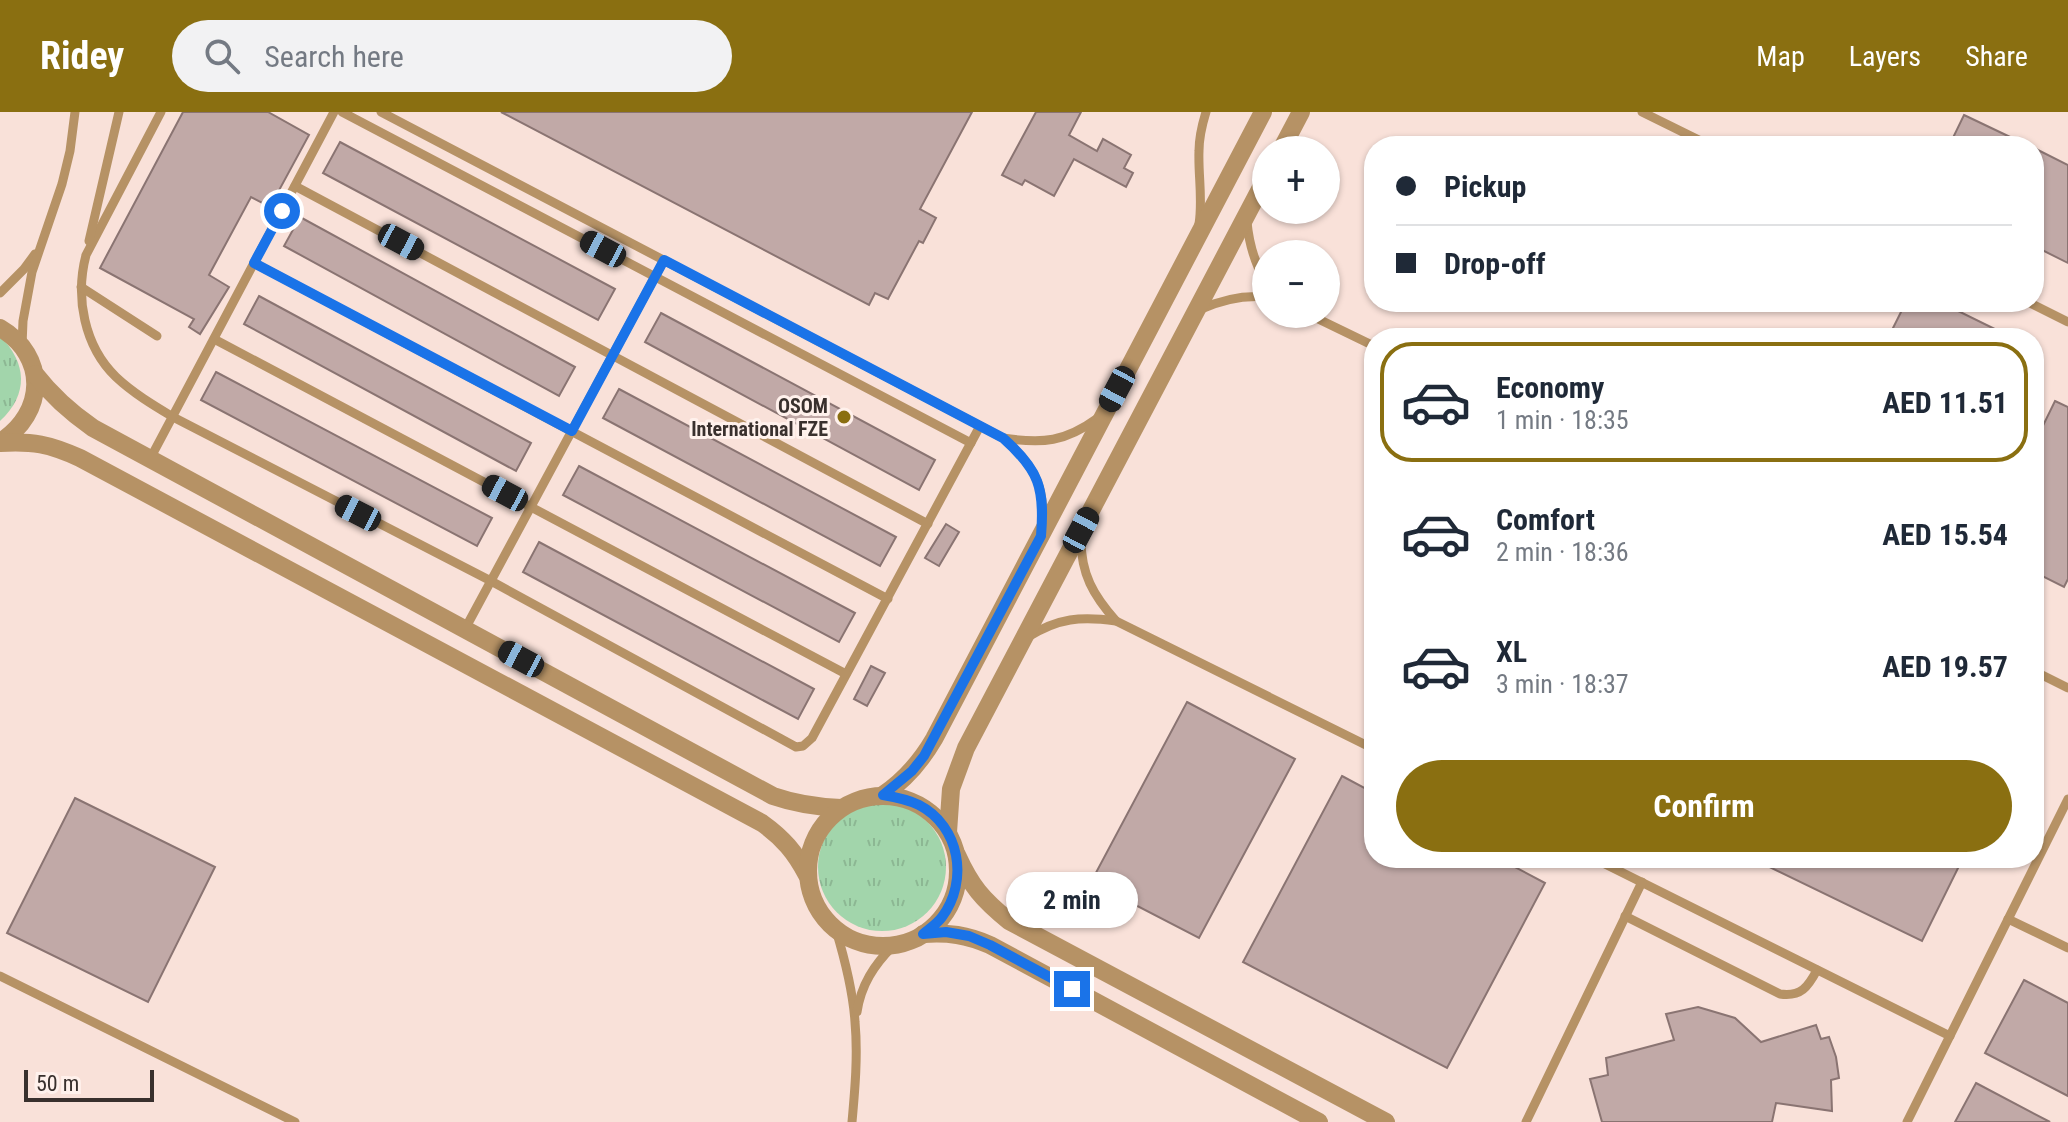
<!DOCTYPE html>
<html lang="en">
<head>
<meta charset="utf-8">
<style>
	:root { --surface:#fff; --page:#f2f2f3; --text:#1f2937; --muted:#747a83; --line:#e0e1e3; --accent:#8a6f11 }
	body { margin:0; font-family:"Roboto Condensed",sans-serif; background:var(--page); color:var(--text); height:100vh; display:flex; flex-direction:column; font-size:30px; white-space:nowrap }
	* { box-sizing:border-box; margin:0 }
	p { font-size:26px; color:var(--muted) }
	.icon { flex:none; width:44px; height:44px; fill:none; stroke:currentColor; stroke-width:2; stroke-linecap:round; stroke-linejoin:round }
	.map { position:relative; flex:1; overflow:hidden }
	.side { position:absolute; left:1364px; top:216px; width:680px; height:540px; display:flex; flex-direction:column; background:var(--surface); border-radius:32px; box-shadow:0 2px 6px #0004 }
	.side>* { flex:none }
	.banner { position:absolute; left:1364px; top:24px; width:680px; height:176px; border-radius:32px; box-shadow:0 2px 6px #0004; display:grid; align-content:center; height:176px; padding:0 32px; background:var(--surface) }
	.fabs { position:absolute; left:1252px; top:24px; display:grid; gap:16px }
	.fabs a { display:grid; place-items:center; width:88px; height:88px; border-radius:50%; background:var(--surface); box-shadow:0 2px 6px #0004; font-size:40px }
	.scale { position:absolute; left:24px; bottom:20px; width:130px; box-sizing:border-box; padding-left:8px; border:4px solid #39302d; border-top:0; font-size:22px; line-height:28px; white-space:nowrap; color:#39302d; -webkit-text-stroke:6px #fff1ec; paint-order:stroke }
	.end { position:absolute; width:36px; height:36px; margin:-18px; border:10px solid #1a73e8; background:#fff; box-shadow:0 0 0 4px #fff }
	.from { border-radius:50% }
	.bubble { position:absolute; height:56px; border-radius:28px; background:var(--surface); box-shadow:0 2px 6px #0004; font-size:26px; font-weight:700; line-height:56px; text-align:center }
	.car { position:absolute; width:24px; height:48px; margin:-24px -12px; border-radius:10px; box-shadow:0 0 6px 2px #0007; background:linear-gradient(#222 24%,#8ab4d8 0 40%,#222 0 76%,#8ab4d8 0 86%,#222 0) }
	.banner b { display:flex; align-items:center; gap:28px; height:76px; font-size:30px }
	.banner b+b { border-top:2px solid var(--line) }
	.banner i { width:20px; height:20px; background:var(--text) }
	ul { padding:14px 0 0; list-style:none }
	li { display:flex; align-items:center; gap:24px; height:120px; margin:0 16px 12px; padding:0 16px; border:4px solid transparent; border-radius:32px }
	li div { flex:1 }
	li b { display:block; font-size:30px }
	li em { font-style:normal; font-weight:700 }
	li.current { border-color:var(--accent) }
	li>.icon { width:72px; height:72px; stroke-width:1.5 }
	.action { display:flex; gap:16px; margin-top:auto; padding:16px 32px }
	.action a { flex:1; height:92px; border-radius:48px; background:var(--accent); color:#fff; font-size:32px; font-weight:700; line-height:92px; text-align:center }
	header { display:flex; align-items:center; gap:48px; box-sizing:border-box; height:112px; padding:0 40px; background:var(--accent); color:#fff }
	header strong { font-size:38px }
	nav { display:flex; gap:44px; margin-inline-start:auto; font-size:28px }
	.search { width:560px; height:72px; background:var(--page); display:flex; align-items:center; gap:20px; box-sizing:border-box; padding:0 28px; border-radius:44px; color:var(--muted); font-size:30px }
	.map>svg:first-child { display:block }
</style>
</head>
<body>
<header>
<strong>Ridey</strong>
<div class="search"><svg class="icon" aria-label="search" viewBox="0 0 24 24"><circle cx="10" cy="10" r="6"/><path d="M15 15l6 6"/></svg>Search here</div>
<nav><a>Map</a><a>Layers</a><a>Share</a></nav>
</header>
<div class="map">
<svg width="2068" height="1010" viewBox="0 0 2068 1010">
	<defs>
		<pattern id="grass-tufts" width="24" height="20" patternUnits="userSpaceOnUse" patternTransform="scale(2)"><rect width="24" height="20" fill="#a2d5ab"/><path d="M3 7l-1-3M5 7V3M7 7l1-3M15 17l-1-3M17 17v-4M19 17l1-3" fill="none" stroke="#8cb793"/></pattern>
	</defs>
	<rect width="100%" height="100%" fill="#f9e1d9"/>
	<g fill="url(#grass-tufts)">
		<path d="M0 224C27 251 29 282 0 309Z"/>
		<circle cx="882" cy="755" r="64"/>
	</g>
	<g fill="#c1a9a7" stroke="#8a7472" stroke-width="2">
		<path d="M183 0H268L309 23 270 95 251 85 209 163 229 175 200 222 189 215 194 207 100 156Z"/>
		<path d="M501 0H972L920 97 936 106 923 131 919 129 888 187 875 181 869 193Z"/>
		<path d="M1036 0H1081L1069 23 1097 39 1103 27 1131 43 1124 56 1133 61 1126 75 1074 47 1054 84 1025 68 1022 73 1002 63Z"/>
		<path d="M1964 3 2029 34H1949Z"/>
		<path d="M340 30 615 177 598 208 323 61Z"/>
		<path d="M2034 36 2068 53V151L2034 134Z"/>
		<path d="M300 105 575 255 559 284 284 134Z"/>
		<path d="M259 184 531 331 516 359 244 212Z"/>
		<path d="M1906 190H1940L2013 226H1888Z"/>
		<path d="M661 201 935 348 919 378 645 230Z"/>
		<path d="M216 260 492 406 477 434 201 288Z"/>
		<path d="M619 277 896 425 880 454 603 306Z"/>
		<path d="M2055 289 2068 295V467L2064 475 2034 460V332Z"/>
		<path d="M579 354 855 501 839 530 563 383Z"/>
		<path d="M946 412 959 420 939 454 925 446Z"/>
		<path d="M539 430 814 577 798 607 523 460Z"/>
		<path d="M871 554 885 561 867 594 854 587Z"/>
		<path d="M1187 590 1295 647 1199 826 1091 770Z"/>
		<path d="M1342 664 1374 681V746H1498L1545 771 1447 956 1243 850Z"/>
		<path d="M75 686 215 755 148 890 7 821Z"/>
		<path d="M1751 746H1963L1922 829Z"/>
		<path d="M2024 868 2068 891V984L1985 941Z"/>
		<path d="M1698 895 1735 906 1761 930 1816 913 1821 927 1829 925 1836 945 1839 966 1831 968 1832 999 1776 991 1772 1010H1602L1590 967 1608 963 1606 946 1674 928 1666 902Z"/>
		<path d="M1976 971 2050 1010H1955Z"/>
	</g>
	<g fill="none" stroke-linecap="round" stroke-linejoin="round">
		<g stroke="#b69265" stroke-width="9">
			<path d="M161 0 86 143C75 185 84 234 116 265 133 281 153 293 173 305L491 469 796 635 803 634 812 626 980 314"/>
			<path d="M342 0 971 331"/>
			<path d="M381 0 1003 326C1031 351 1046 372 1042 410"/>
			<path d="M1642 0 1711 34"/>
			<path d="M295 74 928 412"/>
			<path d="M1247 110C1249 132 1255 152 1266 171"/>
			<path d="M1199 112C1203 87 1198 63 1199 39 1199 25 1202 13 1206 0"/>
			<path d="M89 129 119 0"/>
			<path d="M254 151 888 487"/>
			<path d="M81 175 157 224"/>
			<path d="M0 181 24 157 35 142"/>
			<path d="M2028 190 2068 210"/>
			<path d="M1199 198C1221 188 1242 183 1266 185"/>
			<path d="M1308 202 1374 234"/>
			<path d="M214 227 846 562"/>
			<path d="M22 233 23 209 32 160 62 72 70 39 75 0"/>
			<path d="M1003 326C1043 332 1065 330 1098 306"/>
			<path d="M150 347 334 0"/>
			<path d="M1081 427C1081 462 1093 483 1116 509"/>
			<path d="M465 517 664 148"/>
			<path d="M1028 525C1058 506 1081 504 1116 509L1374 637"/>
			<path d="M2034 559 2068 576"/>
			<path d="M1593 746 1950 924"/>
			<path d="M1625 804 1780 882C1801 885 1808 875 1817 858"/>
			<path d="M2008 807 2068 836"/>
			<path d="M836 818C845 848 853 879 855 910 858 943 855 977 852 1010"/>
			<path d="M0 864 295 1010"/>
			<path d="M857 900C861 873 874 853 893 834"/>
			<path d="M1526 1010 1642 770"/>
			<path d="M1907 1010 2068 687"/>
		</g>
		<g stroke="#b69265" stroke-width="18">
			<path d="M1281 38 1301 0"/>
			<path d="M0 216C48 244 46 301 0 330"/>
			<path d="M35 262C52 284 70 300 93 316L773 684C796 692 817 695 841 696"/>
			<path d="M0 331C33 329 49 332 80 346L762 711C783 726 795 740 807 763"/>
			<path d="M883 683C905 668 920 651 934 627L1263 0"/>
			<circle cx="883" cy="759" r="75"/>
			<path d="M948 720 951 677 966 636 1266 66"/>
			<path d="M957 743C971 774 982 787 1009 809L1386 1010"/>
			<path d="M923 822C948 820 967 823 990 833L1319 1010"/>
		</g>
	</g>
	<g fill="none" stroke-linecap="round" stroke-linejoin="round">
		<path stroke="#1a73e8" stroke-width="10" d="M282 99 254 151 572 319 664 148 1003 326C1039 358 1045 376 1041 424L924 644 912 659 883 683C895 685 907 687 919 693 960 714 969 769 942 805 937 812 929 817 923 822L946 820 969 824 990 833 1072 877"/>
	</g>
	<circle fill="#8a6f11" stroke="#fff1ec" stroke-width="3" cx="844" cy="305" r="8"/>
	<g text-anchor="middle" stroke-width="6" stroke-linejoin="round" paint-order="stroke">
		<g font-size="20" font-weight="bold" fill="#39302d" stroke="#fff1ec" text-anchor="end">
			<text x="828" y="301">OSOM<tspan x="828" dy="23">International FZE</tspan></text>
		</g>
	</g>
</svg>
<div class="fabs">
<a>+</a>
<a>−</a>
</div>
<div class="scale">50 m</div>
<i class="end from" style="left:282px;top:99px"></i>
<i class="end" style="left:1072px;top:877px"></i>
<div class="bubble" style="left:1006px;top:760px;width:132px">2 min</div>
<i class="car" style="left:401px;top:130px;rotate:118deg"></i>
<i class="car" style="left:603px;top:137px;rotate:298deg"></i>
<i class="car" style="left:1117px;top:277px;rotate:208deg"></i>
<i class="car" style="left:505px;top:381px;rotate:298deg"></i>
<i class="car" style="left:358px;top:401px;rotate:297deg"></i>
<i class="car" style="left:1081px;top:418px;rotate:28deg"></i>
<i class="car" style="left:521px;top:547px;rotate:298deg"></i>
<div class="banner">
<b><i class="from"></i>Pickup</b>
<b><i></i>Drop-off</b>
</div>
<section class="side">
<ul>
<li class="current"><svg class="icon" aria-label="car" viewBox="0 0 24 24"><path d="M5 17H2v-5l4-1 3-4h7l3 4 3 1v5h-3M9 17h6M6 11h13"/><circle cx="7" cy="17" r="2"/><circle cx="17" cy="17" r="2"/></svg><div><b>Economy</b><p>1 min · 18:35</p></div><em>AED 11.51</em></li>
<li><svg class="icon" aria-label="car" viewBox="0 0 24 24"><path d="M5 17H2v-5l4-1 3-4h7l3 4 3 1v5h-3M9 17h6M6 11h13"/><circle cx="7" cy="17" r="2"/><circle cx="17" cy="17" r="2"/></svg><div><b>Comfort</b><p>2 min · 18:36</p></div><em>AED 15.54</em></li>
<li><svg class="icon" aria-label="car" viewBox="0 0 24 24"><path d="M5 17H2v-5l4-1 3-4h7l3 4 3 1v5h-3M9 17h6M6 11h13"/><circle cx="7" cy="17" r="2"/><circle cx="17" cy="17" r="2"/></svg><div><b>XL</b><p>3 min · 18:37</p></div><em>AED 19.57</em></li>
</ul>
<div class="action"><a>Confirm</a></div>
</section>
</div>
</body>
</html>
